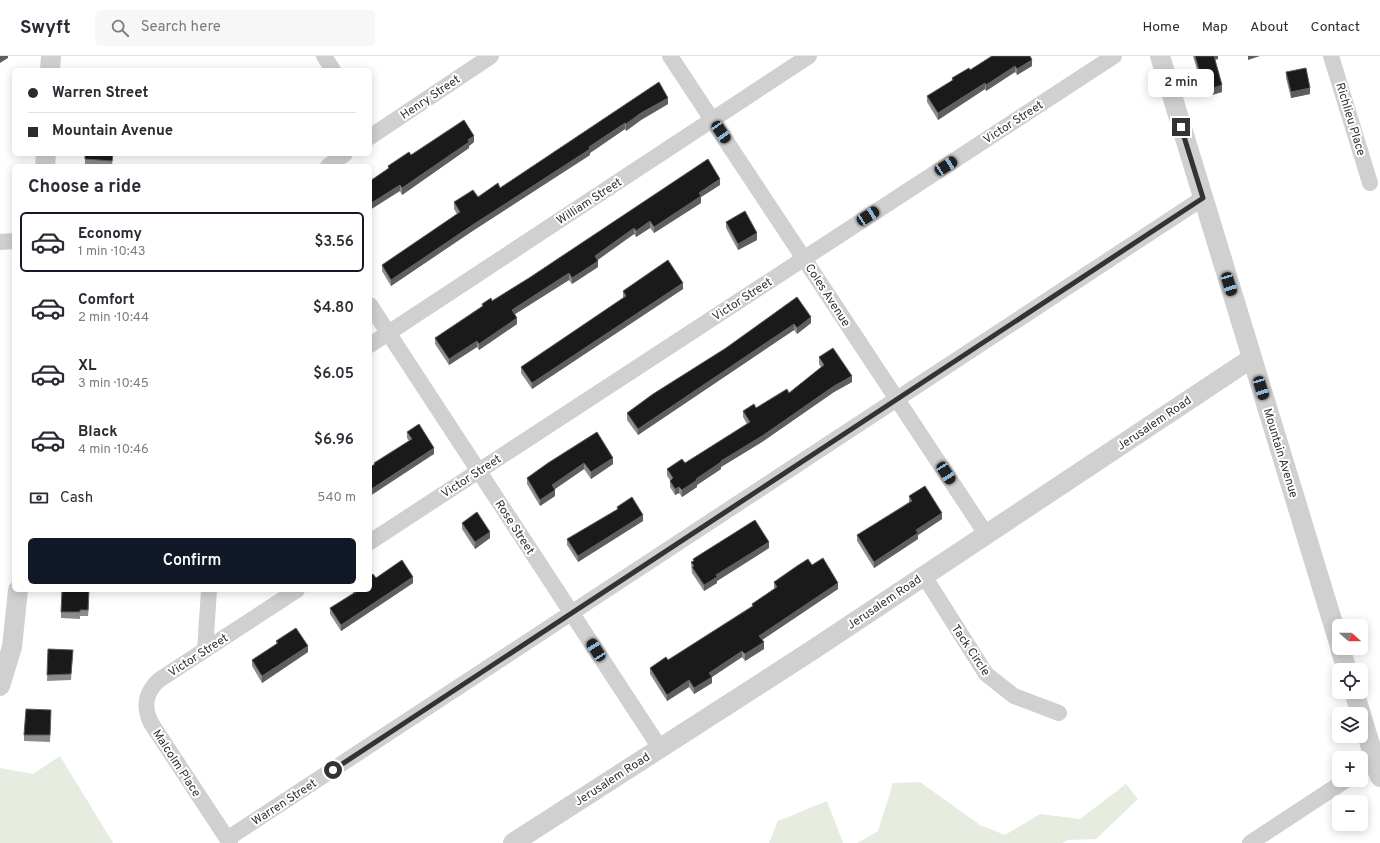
<!DOCTYPE html>
<html lang="en">
<head>
<meta charset="utf-8">
<style>
	:root { --surface:#fff; --page:#f7f7f7; --text:#2b2b33; --muted:#7c7c81; --line:#e1e1e2; --accent:#111827 }
	body { margin:0; font-family:Overpass,sans-serif; background:var(--page); color:var(--text); height:100vh; display:flex; flex-direction:column; font-size:15px; white-space:nowrap }
	* { box-sizing:border-box; margin:0 }
	p { font-size:13px; color:var(--muted) }
	.icon { flex:none; width:22px; height:22px; fill:none; stroke:currentColor; stroke-width:2; stroke-linecap:round; stroke-linejoin:round }
	.map { position:relative; flex:1; overflow:hidden }
	.panel { position:absolute; left:12px; top:108px; width:360px; height:428px; display:flex; flex-direction:column; background:var(--surface); border-radius:6px; box-shadow:0 2px 10px #0003 }
	.panel>* { flex:none }
	.hud { position:absolute; left:12px; top:12px; width:360px; height:88px; border-radius:6px; box-shadow:0 2px 10px #0003; display:grid; align-content:center; height:88px; padding:0 16px; background:var(--surface) }
	.needle { width:26px; rotate:111deg }
	.fabs { position:absolute; left:1332px; top:563px; display:grid; gap:8px }
	.fabs a { display:grid; place-items:center; width:36px; height:36px; border-radius:6px; background:var(--surface); box-shadow:0 2px 10px #0003; font-size:20px }
	.end { position:absolute; width:18px; height:18px; margin:-9px; border:5px solid #333; background:#fff; box-shadow:0 0 0 2px #fff }
	.from { border-radius:50% }
	.bubble { position:absolute; height:28px; border-radius:6px; background:var(--surface); box-shadow:0 2px 10px #0003; font-size:13px; font-weight:600; line-height:28px; text-align:center }
	.car { position:absolute; width:12px; height:24px; margin:-12px -6px; border-radius:5px; box-shadow:0 0 3px 1px #0007; background:linear-gradient(#222 24%,#8ab4d8 0 40%,#222 0 76%,#8ab4d8 0 86%,#222 0) }
	.hud b { display:flex; align-items:center; gap:14px; height:38px; font-size:15px }
	.hud b+b { border-top:1px solid var(--line) }
	.hud i { width:10px; height:10px; background:var(--text) }
	ul { padding:0; list-style:none }
	li { display:flex; align-items:center; gap:12px; height:60px; margin:0 8px 6px; padding:0 8px; border:2px solid transparent; border-radius:6px }
	li div { flex:1 }
	li b { display:block; font-size:15px }
	li em { font-style:normal; font-weight:600 }
	li.current { border-color:var(--accent) }
	li>.icon { width:36px; height:36px; stroke-width:1.5 }
	h2 { padding:0 16px; font-size:18px; line-height:48px }
	.pay { display:flex; align-items:center; gap:10px; height:44px; padding:0 16px; font-size:15px }
	.pay p { margin-inline-start:auto }
	.action { display:flex; gap:8px; margin-top:auto; padding:8px 16px }
	.action a { flex:1; height:46px; border-radius:6px; background:var(--accent); color:#fff; font-size:16px; font-weight:600; line-height:46px; text-align:center }
	header { display:flex; align-items:center; gap:24px; box-sizing:border-box; height:56px; padding:0 20px; background:var(--surface); border-bottom:1px solid var(--line) }
	header strong { font-size:19px }
	nav { display:flex; gap:22px; margin-inline-start:auto; font-size:14px }
	.search { width:280px; height:36px; background:var(--page); display:flex; align-items:center; gap:10px; box-sizing:border-box; padding:0 14px; border-radius:6px; color:var(--muted); font-size:15px }
	.map>svg:first-child { display:block }
</style>
</head>
<body>
<header>
<strong>Swyft</strong>
<div class="search"><svg class="icon" aria-label="search" viewBox="0 0 24 24"><circle cx="10" cy="10" r="6"/><path d="M15 15l6 6"/></svg>Search here</div>
<nav><a>Home</a><a>Map</a><a>About</a><a>Contact</a></nav>
</header>
<div class="map">
<svg width="1380" height="787" viewBox="0 0 1380 787">
	<rect width="100%" height="100%" fill="#fff"/>
	<g fill="#e6ecdf">
		<path d="M60 700 113 787H0V712L33 718Z"/>
		<path d="M920 726 980 769 1005 779 1040 758 1080 763 1126 728 1138 743 1096 783 1068 784 1062 787H857L878 775 893 727Z"/>
		<path d="M827 745 843 787H769L778 765Z"/>
	</g>
	<g fill="none" stroke-linecap="round" stroke-linejoin="round">
		<g stroke="#d0d0d0" stroke-width="16">
			<path d="M324 0 333 14"/>
			<path d="M670 0 986 478"/>
			<path d="M1331 0 1370 127"/>
			<path d="M370 81 491 0"/>
			<path d="M328 110 345 98"/>
			<path d="M0 186 14 185"/>
			<path d="M370 249 660 692"/>
			<path d="M370 289 809 0"/>
			<path d="M370 486 1114 0"/>
			<path d="M924 520 986 618 1014 640 1059 657"/>
			<path d="M205 594 209 534"/>
			<path d="M1361 715 1375 705"/>
			<path d="M227 783 1203 142"/>
			<path d="M230 787 151 667C143 650 145 637 159 624L297 534"/>
			<path d="M1250 787 1346 724"/>
		</g>
		<g stroke="#d0d0d0" stroke-width="20">
			<path d="M1160 0 1339 587"/>
			<path d="M50 14 51 0"/>
			<path d="M45 110 46 98"/>
			<path d="M1340 592 1347 614"/>
			<path d="M0 630 12 591 18 534"/>
			<path d="M1354 636 1361 658"/>
			<path d="M1361 659 1380 721"/>
			<path d="M513 787 811 595 1252 302"/>
		</g>
	</g>
	<g fill="#8c8c8c">
		<path d="M992 0 1032 10 1017 19 1015 16 986 35 985 33 938 64 927 46V40L952 25V22L970 14Z"/>
		<path d="M1193 0H1218V3L1215 4 1222 36 1205 41Z"/>
		<path d="M1286 16 1310 38 1291 42 1286 22Z"/>
		<path d="M659 26 668 48 641 64 626 75 625 73 590 97V99L471 176 391 230 382 215V209L457 158 454 153V146L478 141 500 132Z"/>
		<path d="M474 86 469 90V92L402 139 388 112V110L411 99Z"/>
		<path d="M113 98 112 110 85 109V103Z"/>
		<path d="M720 129 701 141V147L654 177 650 172 636 181 634 178 597 204 598 211 572 228 569 224 515 258 517 268 479 294 477 291 449 309 435 288V282L482 250V248L492 245 529 222Z"/>
		<path d="M726 166 757 184 738 194 726 172Z"/>
		<path d="M683 233 532 333 521 317V311L623 242V235Z"/>
		<path d="M797 241 811 267 797 278 794 274 638 379 627 364V357L726 292Z"/>
		<path d="M819 301 852 326 834 336 762 386 721 411V413L697 429V431L682 441 679 437 675 439 670 431V424L667 420V413L685 407 747 368 743 361V355L756 352 789 337 821 311 819 308Z"/>
		<path d="M407 376 434 398 374 409V407L409 385 407 382Z"/>
		<path d="M613 402V408L591 423 584 413 555 433V440L540 450 527 428V422L548 407Z"/>
		<path d="M909 440 942 463 918 479V483L874 512 857 485V479L909 446Z"/>
		<path d="M617 451 643 465 578 506 567 489V483L617 454Z"/>
		<path d="M462 467 490 482 475 493 462 473Z"/>
		<path d="M769 492 717 525V527L704 535 692 517 691 506 693 505V503Z"/>
		<path d="M812 509 838 533 762 584 764 593 745 605 742 601 712 621V627L694 638 689 631 667 645 650 618V612L668 604 752 550V548L774 533V526Z"/>
		<path d="M376 522 413 527 341 575 330 558V552L353 537V534H370Z"/>
		<path d="M89 540 88 560H80V563L61 562V556Z"/>
		<path d="M276 585 308 596 262 627 252 610V604L276 588Z"/>
		<path d="M48 593 73 594 71 624 47 625Z"/>
		<path d="M51 660 50 686 24 685V679Z"/>
	</g>
	<g fill="#5f5f5f">
		<path d="M0 0H8V2L0 7Z"/>
		<path d="M1213 0H1218V3L1213 4Z"/>
		<path d="M1248 0H1260L1248 4Z"/>
		<path d="M1032 4V10L1017 19V13Z"/>
		<path d="M1015 10V16L986 35V29Z"/>
		<path d="M985 27V33L938 64V57Z"/>
		<path d="M1222 29V36L1205 41V35Z"/>
		<path d="M1310 32V38L1291 42V36Z"/>
		<path d="M668 42V48L641 64 626 75V68L641 57Z"/>
		<path d="M625 67V73L590 97V99L471 176 391 230V224Z"/>
		<path d="M474 80V86L469 90V92L402 139V132Z"/>
		<path d="M720 123V129L701 141V147L654 177V171L699 137Z"/>
		<path d="M400 129V135L370 154V148Z"/>
		<path d="M650 165V172L636 181V175Z"/>
		<path d="M634 172V178L595 206V200Z"/>
		<path d="M757 177V184L738 194V188Z"/>
		<path d="M598 205V211L572 228V222Z"/>
		<path d="M569 217V224L512 260V254Z"/>
		<path d="M683 227V233L532 333V327Z"/>
		<path d="M811 261V267L797 278V272Z"/>
		<path d="M517 262V268L479 294V288Z"/>
		<path d="M794 268V274L638 379V373Z"/>
		<path d="M477 285V291L449 309V303Z"/>
		<path d="M852 320V326L834 336 762 386 721 411V413L697 429V431L682 441V434L696 423 721 405 834 330Z"/>
		<path d="M434 392V398L370 440V434Z"/>
		<path d="M613 402V408L591 423V416Z"/>
		<path d="M584 407V413L552 435V429Z"/>
		<path d="M679 431V437L675 439V433Z"/>
		<path d="M555 434V440L540 450V444Z"/>
		<path d="M942 457V463L918 479V483L874 512V506L916 474Z"/>
		<path d="M643 459V465L578 506V500Z"/>
		<path d="M490 476V482L475 493V486Z"/>
		<path d="M769 486V492L717 525V527L704 535V529L716 519Z"/>
		<path d="M413 521V527L341 575V569Z"/>
		<path d="M838 527V533L759 586V580Z"/>
		<path d="M89 534V540L88 560V554Z"/>
		<path d="M764 586V593L745 605V598Z"/>
		<path d="M308 590V596L262 627V620Z"/>
		<path d="M742 595V601L712 621V627L694 638V632L709 617Z"/>
		<path d="M689 624V631L667 645V639Z"/>
	</g>
	<g fill="#1a1a1a" stroke="#5f5f5f">
		<path d="M992 0H1030L1032 4 1017 13 1015 10 986 29 985 27 938 57 927 40 953 24 952 22 969 12 970 14Z"/>
		<path d="M1195 0H1214L1222 29 1205 35Z"/>
		<path d="M1306 12 1310 32 1291 36 1286 16Z"/>
		<path d="M659 26 668 42 641 57 626 68 625 67 589 91 590 93 471 170 391 224 382 209 460 156 454 146 473 134 478 141 498 127 500 132Z"/>
		<path d="M464 64 474 80 468 84 469 86 402 132 400 129 370 148V125L389 112 388 110 409 96 411 99Z"/>
		<path d="M85 98H113L112 105 85 103Z"/>
		<path d="M708 103 720 123 699 137 701 140 654 171 650 165 636 175 634 172 595 200 598 205 572 222 569 217 512 254 517 262 479 288 477 285 449 303 435 282 483 250 482 248 491 242 492 245 529 222Z"/>
		<path d="M745 155 757 177 738 188 726 166Z"/>
		<path d="M668 204 683 227 532 327 521 311 626 240 623 235Z"/>
		<path d="M797 241 811 261 797 272 794 268 638 373 627 357 653 338 726 292Z"/>
		<path d="M833 292 852 320 834 330 762 380 721 405V406L696 423 697 424 682 434 679 431 675 433 670 425 673 422 667 413 682 403 685 407 750 366 743 355 754 348 756 352 787 333 789 337 824 309 819 301Z"/>
		<path d="M419 368 434 392 370 434V411L375 408 374 407 412 383 407 376Z"/>
		<path d="M597 376 613 402 591 416 584 407 552 429 555 434 540 444 527 422 548 407Z"/>
		<path d="M925 430 942 457 916 474 918 477 874 506 857 479 912 445 909 440Z"/>
		<path d="M632 441 643 459 578 500 567 483 618 453 617 451Z"/>
		<path d="M477 456 490 476 475 486 462 467Z"/>
		<path d="M755 464 769 486 716 519 717 521 704 529 692 511 694 510 691 506 694 505 693 503Z"/>
		<path d="M823 502 838 527 759 580 764 586 745 598 742 595 709 617 712 621 694 632 689 624 667 639 650 612 666 601 668 604 753 550 752 548 777 531 774 526 797 510 808 503 812 509Z"/>
		<path d="M402 504 413 521 341 569 330 552 356 536 355 534H370V520L373 518 376 522Z"/>
		<path d="M62 534H89L88 554H80V556H61Z"/>
		<path d="M296 572 308 590 262 620 252 604 278 587 276 585Z"/>
		<path d="M48 593 73 594 71 618 47 619Z"/>
		<path d="M26 653 51 654 50 679H24Z"/>
	</g>
	<g fill="none" stroke-linecap="round" stroke-linejoin="round">
		<path stroke="#333" stroke-width="5" d="M333 714 1203 142 1181 71"/>
	</g>
	<g text-anchor="middle" stroke-width="4" stroke-linejoin="round" paint-order="stroke">
		<g font-size="12" fill="#333" stroke="#fff">
			<text transform="translate(430 41) rotate(-34)" y="4">Henry Street</text>
			<text transform="translate(1351 63) rotate(73)" y="4">Richlieu Place</text>
			<text transform="translate(1013 66) rotate(-33)" y="4">Victor Street</text>
			<text transform="translate(589 145) rotate(-33)" y="4">William Street</text>
			<text transform="translate(828 239) rotate(57)" y="4">Coles Avenue</text>
			<text transform="translate(742 243) rotate(-33)" y="4">Victor Street</text>
			<text transform="translate(1154 367) rotate(-34)" y="4">Jerusalem Road</text>
			<text transform="translate(1281 397) rotate(73)" y="4">Mountain Avenue</text>
			<text transform="translate(471 420) rotate(-33)" y="4">Victor Street</text>
			<text transform="translate(515 471) rotate(57)" y="4">Rose Street</text>
			<text transform="translate(884 546) rotate(-34)" y="4">Jerusalem Road</text>
			<text transform="translate(971 594) rotate(56)" y="4">Tack Circle</text>
			<text transform="translate(198 599) rotate(-33)" y="4">Victor Street</text>
			<text transform="translate(177 707) rotate(57)" y="4">Malcolm Place</text>
			<text transform="translate(612 723) rotate(-33)" y="4">Jerusalem Road</text>
			<text transform="translate(284 746) rotate(-33)" y="4">Warren Street</text>
		</g>
	</g>
</svg>
<div class="fabs">
<a><svg class="needle" viewBox="-14 -14 28 28"><path d="M0-13l5 13h-10z" fill="#e53935"/><path d="M0 13l5-13h-10z" fill="#7c7c81"/></svg></a>
<a><svg class="icon" aria-label="locate" viewBox="0 0 24 24"><circle cx="12" cy="12" r="6"/><path d="M12 2v4M12 18v4M2 12h4M18 12h4"/></svg></a>
<a><svg class="icon" aria-label="layers" viewBox="0 0 24 24"><path d="M12 4l9 5-9 5-9-5zM3 14l9 5 9-5"/></svg></a>
<a>+</a>
<a>−</a>
</div>
<i class="end from" style="left:333px;top:714px"></i>
<i class="end" style="left:1181px;top:71px"></i>
<div class="bubble" style="left:1148px;top:13px;width:66px">2 min</div>
<i class="car" style="left:721px;top:76px;rotate:146deg"></i>
<i class="car" style="left:946px;top:110px;rotate:57deg"></i>
<i class="car" style="left:868px;top:160px;rotate:57deg"></i>
<i class="car" style="left:1229px;top:228px;rotate:163deg"></i>
<i class="car" style="left:1261px;top:332px;rotate:163deg"></i>
<i class="car" style="left:946px;top:417px;rotate:147deg"></i>
<i class="car" style="left:596px;top:594px;rotate:327deg"></i>
<div class="hud">
<b><i class="from"></i>Warren Street</b>
<b><i></i>Mountain Avenue</b>
</div>
<section class="panel">
<h2>Choose a ride</h2>
<ul>
<li class="current"><svg class="icon" aria-label="car" viewBox="0 0 24 24"><path d="M5 17H2v-5l4-1 3-4h7l3 4 3 1v5h-3M9 17h6M6 11h13"/><circle cx="7" cy="17" r="2"/><circle cx="17" cy="17" r="2"/></svg><div><b>Economy</b><p>1 min · 10:43</p></div><em>$3.56</em></li>
<li><svg class="icon" aria-label="car" viewBox="0 0 24 24"><path d="M5 17H2v-5l4-1 3-4h7l3 4 3 1v5h-3M9 17h6M6 11h13"/><circle cx="7" cy="17" r="2"/><circle cx="17" cy="17" r="2"/></svg><div><b>Comfort</b><p>2 min · 10:44</p></div><em>$4.80</em></li>
<li><svg class="icon" aria-label="car" viewBox="0 0 24 24"><path d="M5 17H2v-5l4-1 3-4h7l3 4 3 1v5h-3M9 17h6M6 11h13"/><circle cx="7" cy="17" r="2"/><circle cx="17" cy="17" r="2"/></svg><div><b>XL</b><p>3 min · 10:45</p></div><em>$6.05</em></li>
<li><svg class="icon" aria-label="car" viewBox="0 0 24 24"><path d="M5 17H2v-5l4-1 3-4h7l3 4 3 1v5h-3M9 17h6M6 11h13"/><circle cx="7" cy="17" r="2"/><circle cx="17" cy="17" r="2"/></svg><div><b>Black</b><p>4 min · 10:46</p></div><em>$6.96</em></li>
</ul>
<div class="pay"><svg class="icon" aria-label="cash" viewBox="0 0 24 24"><path d="M3 7h18v10H3z"/><circle cx="12" cy="12" r="2"/></svg>Cash<p>540 m</p></div>
<div class="action"><a>Confirm</a></div>
</section>
</div>
</body>
</html>
